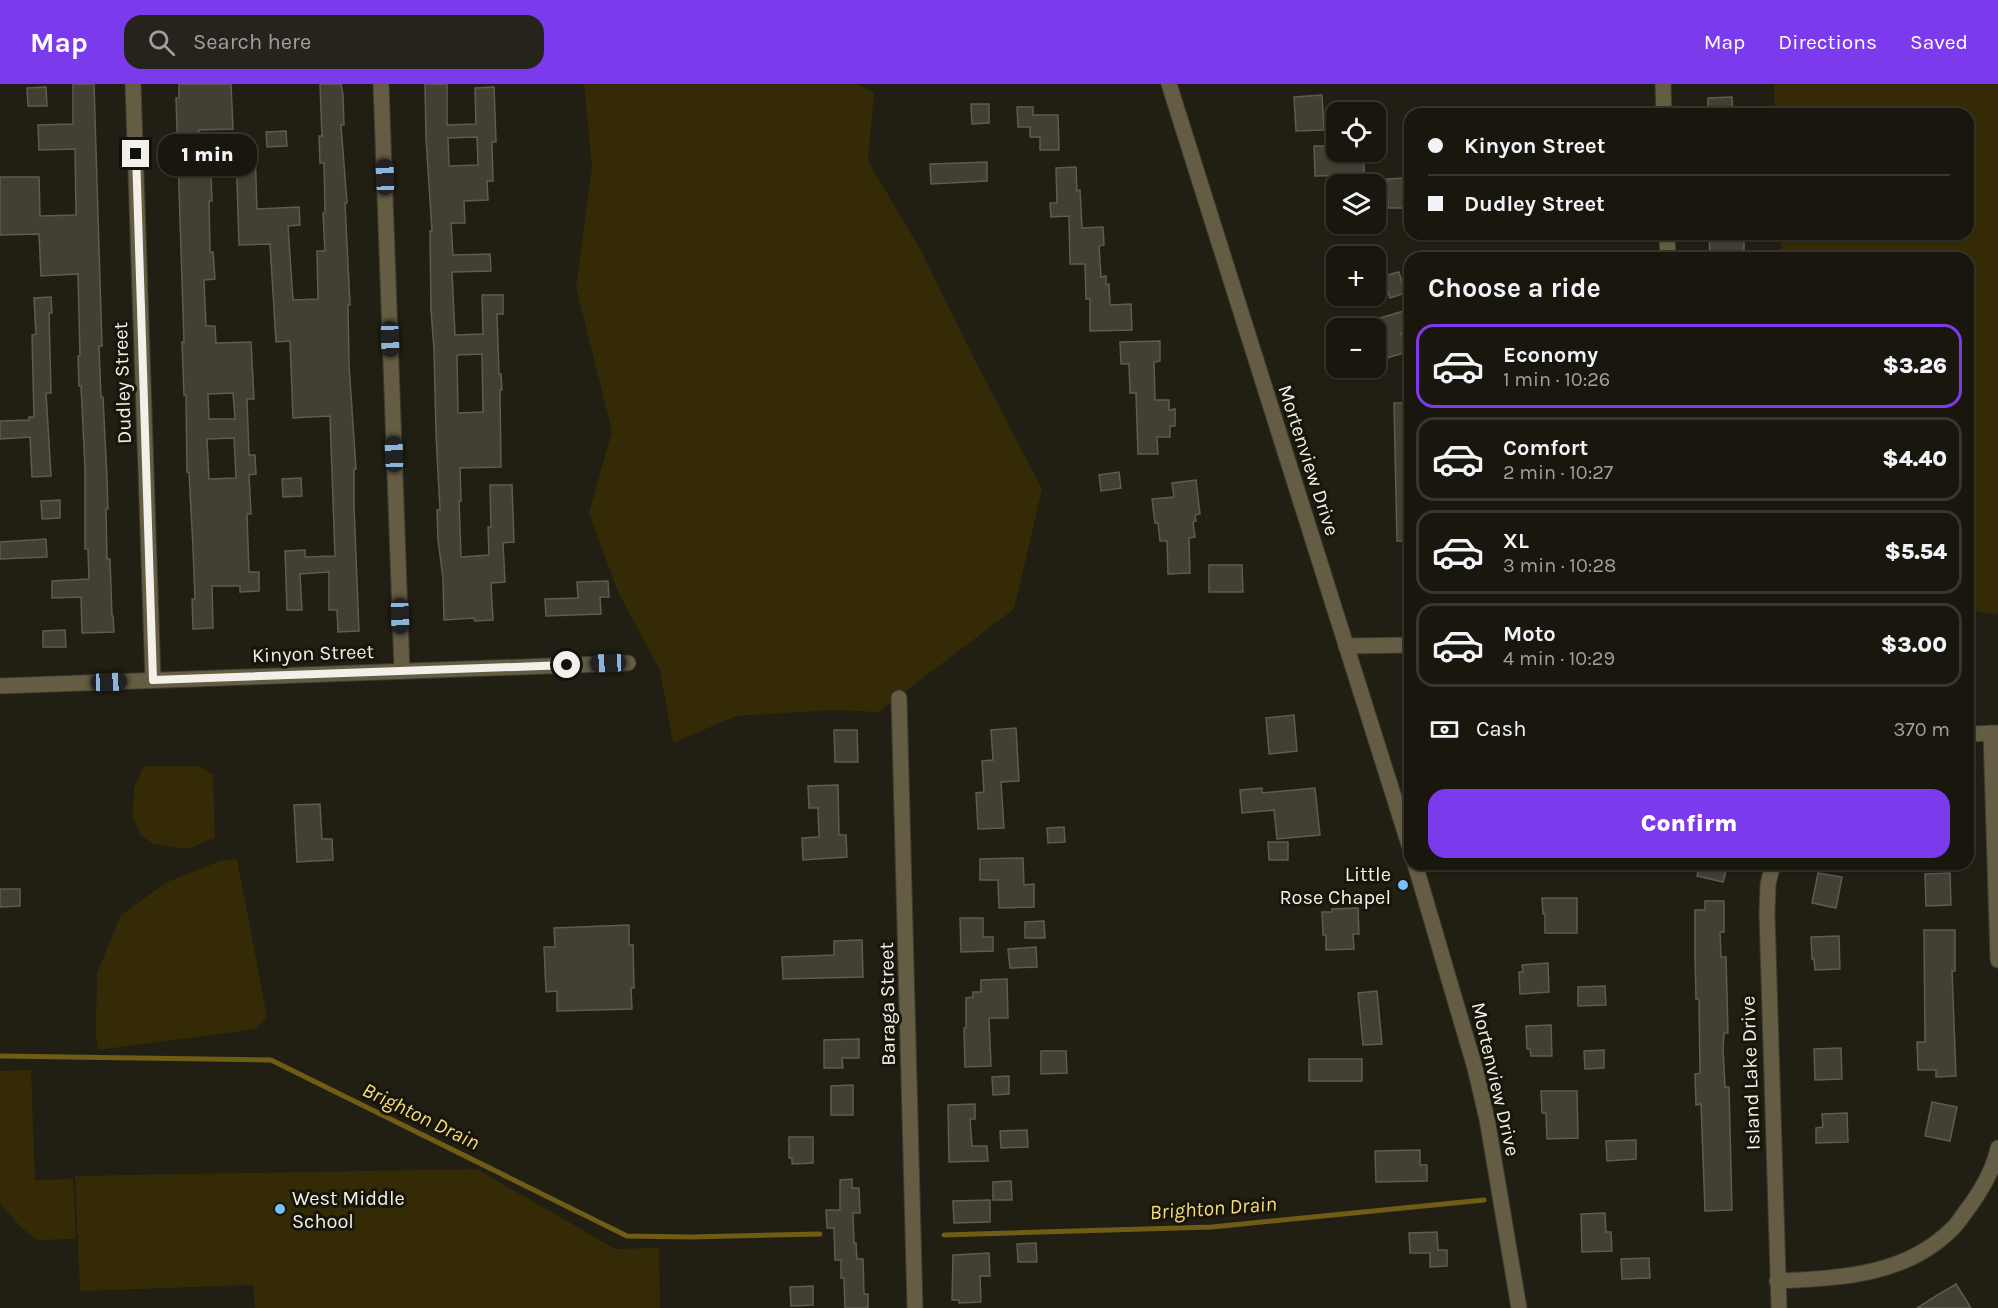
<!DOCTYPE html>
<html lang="en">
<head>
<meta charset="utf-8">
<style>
	:root { --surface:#19160e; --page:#26231c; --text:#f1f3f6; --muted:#9f9f9e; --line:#37352e; --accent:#7c3aed }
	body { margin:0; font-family:Karla,sans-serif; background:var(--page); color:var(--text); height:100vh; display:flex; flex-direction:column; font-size:22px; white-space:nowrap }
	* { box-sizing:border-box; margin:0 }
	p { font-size:20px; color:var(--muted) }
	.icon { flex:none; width:33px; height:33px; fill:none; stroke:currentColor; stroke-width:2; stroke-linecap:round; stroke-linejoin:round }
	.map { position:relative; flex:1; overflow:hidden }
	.details { position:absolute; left:1404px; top:168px; width:570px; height:618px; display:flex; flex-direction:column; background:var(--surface); border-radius:18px; box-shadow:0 2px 4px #0004,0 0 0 2px var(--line) }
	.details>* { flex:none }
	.banner { position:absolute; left:1404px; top:24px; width:570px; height:132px; border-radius:18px; box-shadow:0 2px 4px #0004,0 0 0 2px var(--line); display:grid; align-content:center; height:132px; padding:0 24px; background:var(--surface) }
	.fabs { position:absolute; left:1326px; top:18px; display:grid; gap:12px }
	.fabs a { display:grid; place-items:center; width:60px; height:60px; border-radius:12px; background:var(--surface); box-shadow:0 2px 4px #0004,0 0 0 2px var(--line); font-size:30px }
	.end { position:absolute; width:27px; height:27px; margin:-14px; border:8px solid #f2f0e9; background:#111; box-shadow:0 0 0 3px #111 }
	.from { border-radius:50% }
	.bubble { position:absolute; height:42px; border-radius:18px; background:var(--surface); box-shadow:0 2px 4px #0004,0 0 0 2px var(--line); font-size:20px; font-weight:800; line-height:42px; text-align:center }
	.car { position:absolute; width:18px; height:36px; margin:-18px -9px; border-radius:8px; box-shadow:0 0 4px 2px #0007; background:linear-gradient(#222 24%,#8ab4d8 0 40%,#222 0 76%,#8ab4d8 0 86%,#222 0) }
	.banner b { display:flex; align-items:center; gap:21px; height:57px; font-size:22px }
	.banner b+b { border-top:2px solid var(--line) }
	.banner i { width:15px; height:15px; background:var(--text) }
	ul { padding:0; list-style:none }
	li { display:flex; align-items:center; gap:18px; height:84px; margin:0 12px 9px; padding:0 12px; border:3px solid var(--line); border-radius:18px }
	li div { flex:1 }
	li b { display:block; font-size:22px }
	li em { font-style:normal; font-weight:800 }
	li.on { border-color:var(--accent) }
	li>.icon { width:54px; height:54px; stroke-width:1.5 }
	h2 { padding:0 24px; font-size:27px; line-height:72px }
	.pay { display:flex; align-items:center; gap:15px; height:66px; padding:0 24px; font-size:22px }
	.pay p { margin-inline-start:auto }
	.button { display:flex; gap:12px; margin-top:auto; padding:12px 24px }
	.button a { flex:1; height:69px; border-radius:18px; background:var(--accent); color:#fff; font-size:24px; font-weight:800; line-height:69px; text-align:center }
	header { display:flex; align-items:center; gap:36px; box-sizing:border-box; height:84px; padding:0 30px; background:var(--accent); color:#fff }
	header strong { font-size:28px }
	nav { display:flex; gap:33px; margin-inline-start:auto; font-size:21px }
	.search { width:420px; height:54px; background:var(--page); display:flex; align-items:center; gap:15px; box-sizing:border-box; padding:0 21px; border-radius:18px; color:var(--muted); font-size:22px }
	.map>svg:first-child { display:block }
</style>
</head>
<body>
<header>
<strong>Map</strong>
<div class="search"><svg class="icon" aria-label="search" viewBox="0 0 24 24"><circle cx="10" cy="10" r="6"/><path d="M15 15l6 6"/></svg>Search here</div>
<nav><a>Map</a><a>Directions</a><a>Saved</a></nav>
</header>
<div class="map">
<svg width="1998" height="1224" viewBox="0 0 1998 1224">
	<rect width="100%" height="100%" fill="#211e13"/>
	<g fill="#342b06">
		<path d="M584 0H857L874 9 868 77 920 165 979 284 1042 405 1014 525 878 628 833 626 736 632 673 659 660 586 618 508 589 429 612 347 576 203 592 83Z"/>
		<path d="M1774 0H1998V530L1968 527V174H1781L1780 150H1968V30H1775Z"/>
		<path d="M144 682H200L213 691 215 754 187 765 153 760 140 750 133 732 134 704Z"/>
		<path d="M237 775 267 933 256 945 98 966 96 950 97 889 121 831 167 798 220 777Z"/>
		<path d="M31 986 35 1096 73 1095 76 1155 37 1156 22 1144 0 1120V987Z"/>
		<path d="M477 1085 615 1165 659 1164 660 1224H255L253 1201 80 1207 75 1092Z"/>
	</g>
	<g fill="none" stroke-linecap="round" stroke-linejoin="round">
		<g stroke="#6f5d16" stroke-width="5">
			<path d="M0 972 271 976 627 1152 691 1153 820 1150"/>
			<path d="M944 1151 1212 1143 1484 1116"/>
		</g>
	</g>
	<g fill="#433f33" stroke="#5f5b4f" stroke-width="1.5" fill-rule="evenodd">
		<path d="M73 0H94L102 262H99L101 313H103L107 394 108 425H106L107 475H110L112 532H113L114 548 82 549 81 513 52 514V497L89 495 88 465H85V384L81 302H79L78 272H80L78 190 41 192 39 150 0 151V93H39L40 132 76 131 75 65 39 66 38 41 73 40Z"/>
		<path d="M179 0H231L233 45 199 46 201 91H211L212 117H209L210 168H213L215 195 204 196 206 242H215L216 259 251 258 254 315H247L249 371H255L256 390 249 391 251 430H247L249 488H259V507L240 508V502H212L213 544 193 545 192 515H195L193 464 189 388H187L186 311H184L182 258H184L176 14H179ZM233 309 235 335H209L208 310ZM234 354 236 394 209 395 207 355Z"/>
		<path d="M320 0H341L343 11 344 41H341L347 119H345L350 221H348L349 281 356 385H354V421L359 547 338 548 337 526H329V488L300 490 302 526H287L285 467 305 466V473L335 472 330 332 293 334 290 257 276 258 270 160 239 161 236 67 255 66 257 125 299 123 300 141 288 142 293 216 318 215 317 167H325L323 129H325L324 79H320L319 52H322Z"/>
		<path d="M425 0H447V41L476 40 475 4 494 3 496 58H492L493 97H487L488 116 464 117 465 139H451L453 171 490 170 491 187 452 188 455 251 483 250 482 211H503V230H497L499 290H501L502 306H500L501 383 460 384 461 417H459L461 473 489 471 488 443H491L490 401H512L514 458 503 459 505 498 491 499 493 536 475 537 474 534 444 536 443 494 438 456 437 426H440L436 351 434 265 431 226 430 147H432L426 54ZM477 53 478 81 449 82 448 54ZM482 270 483 328 458 329 457 271Z"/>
		<path d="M46 3 47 22H28L27 4Z"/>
		<path d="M1322 11 1324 46 1296 47 1294 13Z"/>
		<path d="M1732 13 1733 30H1708V14Z"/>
		<path d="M971 20H989V39L972 40Z"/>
		<path d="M1017 23H1033V31H1058L1059 66H1040V53H1030V43H1018Z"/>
		<path d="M286 47 287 62 267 63 266 48Z"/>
		<path d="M1314 62H1336V68H1364V91L1315 92Z"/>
		<path d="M987 78V97L931 100 930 80Z"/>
		<path d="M1076 83 1077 107 1080 106 1082 144 1103 143 1104 161 1099 162 1101 193 1106 192V201L1109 200 1110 221 1131 220 1132 246 1090 247V215H1086L1085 180H1070L1069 132 1051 133 1050 119H1057L1056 84Z"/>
		<path d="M1406 94V124H1388L1387 95Z"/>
		<path d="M1709 150H1744V174H1710Z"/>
		<path d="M1399 188 1405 209 1390 214 1383 192Z"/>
		<path d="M51 213 52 229H49L51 309H46L51 392 32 393 30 353 0 355V337L29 336V333H34L32 251 36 250 34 214Z"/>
		<path d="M1404 227 1410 247 1401 249 1407 268 1380 276 1376 259V235Z"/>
		<path d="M1160 257V277L1154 278 1155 316H1169V326L1175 325V342H1170V353H1157L1158 370H1138L1136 309H1130L1129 280H1121L1120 258Z"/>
		<path d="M1394 319H1410V457H1397Z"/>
		<path d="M1119 388 1121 404 1101 407 1099 391Z"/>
		<path d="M301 394 302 412 283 413 282 395Z"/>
		<path d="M1196 396 1200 430 1195 431 1196 437 1193 438 1195 453 1189 454 1190 489 1168 490 1167 457H1160L1158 439H1155L1152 415 1174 413 1172 399Z"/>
		<path d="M60 416V434L42 435 41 417Z"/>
		<path d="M46 455 47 473 0 475V458Z"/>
		<path d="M1209 481H1242L1243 508H1209Z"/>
		<path d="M608 497 609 513H600L601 530 546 532 545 515 578 514 577 498Z"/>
		<path d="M65 546 66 563H43V547Z"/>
		<path d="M1294 631 1297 667 1269 670 1266 634Z"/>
		<path d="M1016 644 1019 697 1001 698 1004 744 978 745 976 709 984 708 982 677 993 676 991 646Z"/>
		<path d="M834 646H857L858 678H835Z"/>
		<path d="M838 701 839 751H846L847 773 803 776 802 754 819 753 818 724H809L808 702Z"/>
		<path d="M1262 704V709L1315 704 1320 751 1277 755 1274 726 1242 729 1240 706Z"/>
		<path d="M320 720 322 755H332L333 776 297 778 294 721Z"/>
		<path d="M1064 743 1065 758 1048 759 1047 744Z"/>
		<path d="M1268 758H1288V776H1269Z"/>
		<path d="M1023 774 1024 801 1034 800V823L999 824 998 796H980V775Z"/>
		<path d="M1700 780H1728L1723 798 1697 792Z"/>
		<path d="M1818 789 1842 793 1836 824 1812 819Z"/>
		<path d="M1950 789 1951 821 1926 822 1925 790Z"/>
		<path d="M0 805H20V822L0 823Z"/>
		<path d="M1542 814H1577V849H1545V830H1543Z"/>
		<path d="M1705 817H1724V848H1720L1721 873H1726L1728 949H1724L1723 965 1725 1003H1729L1732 1126 1705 1127 1701 1020 1696 1021 1695 990 1700 989 1699 915H1696L1695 874V826H1705Z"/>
		<path d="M1358 824 1359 850H1353L1354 865 1326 866V851H1323L1322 828H1332V825Z"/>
		<path d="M960 834H983V853H993V867L961 868Z"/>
		<path d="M1044 837 1045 854H1025V838Z"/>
		<path d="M629 841V861H633L634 904H631L632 925 557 927V907L546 908 544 863H555L554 844Z"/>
		<path d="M1924 846H1955V887H1952L1956 992 1936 993V986H1918L1917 958H1925Z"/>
		<path d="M1839 852 1840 885 1815 886 1814 875H1812L1811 853Z"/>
		<path d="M862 856 863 893 783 895 782 873 834 871V857Z"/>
		<path d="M1036 863 1037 883 1010 884 1008 865Z"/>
		<path d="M1548 879 1549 908 1520 910 1519 888H1523L1522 881Z"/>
		<path d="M1007 895 1008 934H989L991 982 965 983 964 944H966V914L973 913V908H981V896Z"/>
		<path d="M1605 902 1606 921 1578 922V903Z"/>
		<path d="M1377 907 1382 960 1363 961 1358 909Z"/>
		<path d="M1551 941 1552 972H1531L1530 965H1527L1526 942Z"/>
		<path d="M859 955V974H842L843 984H824V956Z"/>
		<path d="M1841 964 1842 995 1815 996 1814 965Z"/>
		<path d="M1604 966V984L1585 985 1584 967Z"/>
		<path d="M1041 967H1066L1067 989 1041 990Z"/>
		<rect x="1309" y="975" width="53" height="22"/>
		<path d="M1009 992V1010L993 1011 992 993Z"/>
		<path d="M853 1001V1031H831V1002Z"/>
		<path d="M1541 1007H1577L1578 1054 1547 1055 1546 1029H1542Z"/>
		<path d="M1932 1018 1957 1023 1950 1057 1925 1052Z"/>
		<path d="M975 1020V1035H970L972 1062H987L988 1077 949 1078 948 1021Z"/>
		<path d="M1847 1029 1848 1058 1816 1059V1044L1823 1043 1822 1030Z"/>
		<path d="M1027 1046 1028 1063 1001 1064 1000 1047Z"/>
		<path d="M789 1053H813V1079L792 1080V1074H789Z"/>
		<path d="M1636 1056V1075L1607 1077 1606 1057Z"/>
		<path d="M1420 1066V1081H1427V1097L1376 1098 1375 1067Z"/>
		<path d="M852 1095V1104H859L860 1129H853L854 1159H856L857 1175H863L864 1210H868V1224H845L844 1194H841V1176H835L834 1144H827L826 1126H840V1096Z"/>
		<path d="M1011 1097 1012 1116H993V1098Z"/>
		<path d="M990 1116V1138L954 1139 953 1117Z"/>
		<path d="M1605 1129 1606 1148H1611L1612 1167 1582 1168 1581 1130Z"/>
		<path d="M1437 1148 1438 1166H1447V1182L1430 1183V1169H1410L1409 1149Z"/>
		<path d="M1036 1159 1037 1178H1018L1017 1160Z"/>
		<path d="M989 1169 990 1192H980L981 1218 959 1219V1216H952L953 1171Z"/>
		<path d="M1649 1174 1650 1194 1622 1195 1621 1175Z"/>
		<path d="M1956 1200 1971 1224H1917L1936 1212Z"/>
		<path d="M813 1202V1221L791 1222 790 1203Z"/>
	</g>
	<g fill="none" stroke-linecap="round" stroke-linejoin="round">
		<defs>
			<g id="minor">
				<path d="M133 0 153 596"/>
				<path d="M381 0 402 587"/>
				<path d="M1169 0 1410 764"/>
				<path d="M1663 0 1664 30"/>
				<path d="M1667 150 1668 174"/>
				<path d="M1346 562 1410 561"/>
				<path d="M0 602 628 579"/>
				<path d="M899 614 915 1224"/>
				<path d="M1991 649 1998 876"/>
				<path d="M1968 650 1998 649"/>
				<path d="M1415 780 1475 984 1487 1035 1519 1224"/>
				<path d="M1773 780 1768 800 1767 830 1779 1224"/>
				<path d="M1777 1197C1840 1194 1906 1192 1953 1144 1960 1137 1964 1129 1970 1122 1982 1105 1994 1085 1998 1064"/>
			</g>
		</defs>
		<use href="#minor" stroke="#3e3b31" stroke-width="17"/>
		<use href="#minor" stroke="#645d43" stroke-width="15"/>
	</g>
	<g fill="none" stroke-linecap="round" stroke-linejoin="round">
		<path stroke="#f2f0e9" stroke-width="8" d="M136 70 153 596 567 581"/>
	</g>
	<g fill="#79bff8" stroke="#18150a" stroke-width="2">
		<circle cx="1403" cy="801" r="6"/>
		<circle cx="280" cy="1125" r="6"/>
	</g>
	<g text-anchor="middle" stroke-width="6" stroke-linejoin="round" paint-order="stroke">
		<g font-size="20" fill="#f2f0e9" stroke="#18150a">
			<text transform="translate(122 299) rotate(-92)" y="7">Dudley Street</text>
			<text transform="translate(1309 376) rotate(72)" y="7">Mortenview Drive</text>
			<text transform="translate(313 569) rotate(-2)" y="7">Kinyon Street</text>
			<text transform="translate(887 920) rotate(-91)" y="7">Baraga Street</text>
			<text transform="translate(1750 989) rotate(-92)" y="7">Island Lake Drive</text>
			<text transform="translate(1496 995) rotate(77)" y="7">Mortenview Drive</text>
		</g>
		<g font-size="20" fill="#f2f0e9" stroke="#18150a" text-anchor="end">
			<text x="1391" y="797">Little<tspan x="1391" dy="23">Rose Chapel</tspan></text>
			<text x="292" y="1121" text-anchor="start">West Middle<tspan x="292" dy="23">School</tspan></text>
		</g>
		<g font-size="21" font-style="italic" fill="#f6dc7c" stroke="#18150a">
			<text transform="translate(421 1032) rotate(26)" y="7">Brighton Drain</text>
			<text transform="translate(1213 1124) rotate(-4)" y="7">Brighton Drain</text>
		</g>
	</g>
</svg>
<div class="fabs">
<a><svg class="icon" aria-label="locate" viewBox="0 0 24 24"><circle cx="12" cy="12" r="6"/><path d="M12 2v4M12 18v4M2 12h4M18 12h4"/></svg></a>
<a><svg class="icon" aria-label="layers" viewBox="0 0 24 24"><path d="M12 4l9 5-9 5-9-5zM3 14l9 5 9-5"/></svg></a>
<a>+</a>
<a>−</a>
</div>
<i class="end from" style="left:567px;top:581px"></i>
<i class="end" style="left:136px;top:70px"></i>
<div class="bubble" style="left:158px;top:50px;width:99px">1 min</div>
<i class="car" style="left:385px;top:93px;rotate:358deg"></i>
<i class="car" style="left:390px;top:255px;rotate:178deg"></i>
<i class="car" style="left:394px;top:370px;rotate:358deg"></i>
<i class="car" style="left:400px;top:532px;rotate:178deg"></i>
<i class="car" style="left:608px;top:579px;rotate:268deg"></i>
<i class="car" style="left:109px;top:598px;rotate:88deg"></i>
<div class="banner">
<b><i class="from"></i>Kinyon Street</b>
<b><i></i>Dudley Street</b>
</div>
<section class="details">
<h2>Choose a ride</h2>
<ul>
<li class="on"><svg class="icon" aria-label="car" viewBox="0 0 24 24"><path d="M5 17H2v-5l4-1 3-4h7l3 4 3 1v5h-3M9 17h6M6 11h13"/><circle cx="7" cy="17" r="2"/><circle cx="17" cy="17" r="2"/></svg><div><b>Economy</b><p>1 min · 10:26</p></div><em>$3.26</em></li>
<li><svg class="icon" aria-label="car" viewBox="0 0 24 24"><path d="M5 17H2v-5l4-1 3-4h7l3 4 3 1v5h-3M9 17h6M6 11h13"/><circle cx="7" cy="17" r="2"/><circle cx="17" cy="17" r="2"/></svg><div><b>Comfort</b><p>2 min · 10:27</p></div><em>$4.40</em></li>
<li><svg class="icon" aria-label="car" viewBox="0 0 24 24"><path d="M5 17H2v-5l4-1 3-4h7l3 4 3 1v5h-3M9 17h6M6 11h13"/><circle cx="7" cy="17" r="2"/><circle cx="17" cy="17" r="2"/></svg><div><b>XL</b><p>3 min · 10:28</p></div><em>$5.54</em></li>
<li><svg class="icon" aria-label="car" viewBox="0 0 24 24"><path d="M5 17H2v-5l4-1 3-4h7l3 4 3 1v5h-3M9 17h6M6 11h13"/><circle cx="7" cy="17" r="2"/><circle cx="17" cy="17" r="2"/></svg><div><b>Moto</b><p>4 min · 10:29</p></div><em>$3.00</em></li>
</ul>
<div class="pay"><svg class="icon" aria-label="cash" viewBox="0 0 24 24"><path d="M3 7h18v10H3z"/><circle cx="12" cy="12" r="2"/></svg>Cash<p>370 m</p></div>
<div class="button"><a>Confirm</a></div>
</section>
</div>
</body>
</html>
